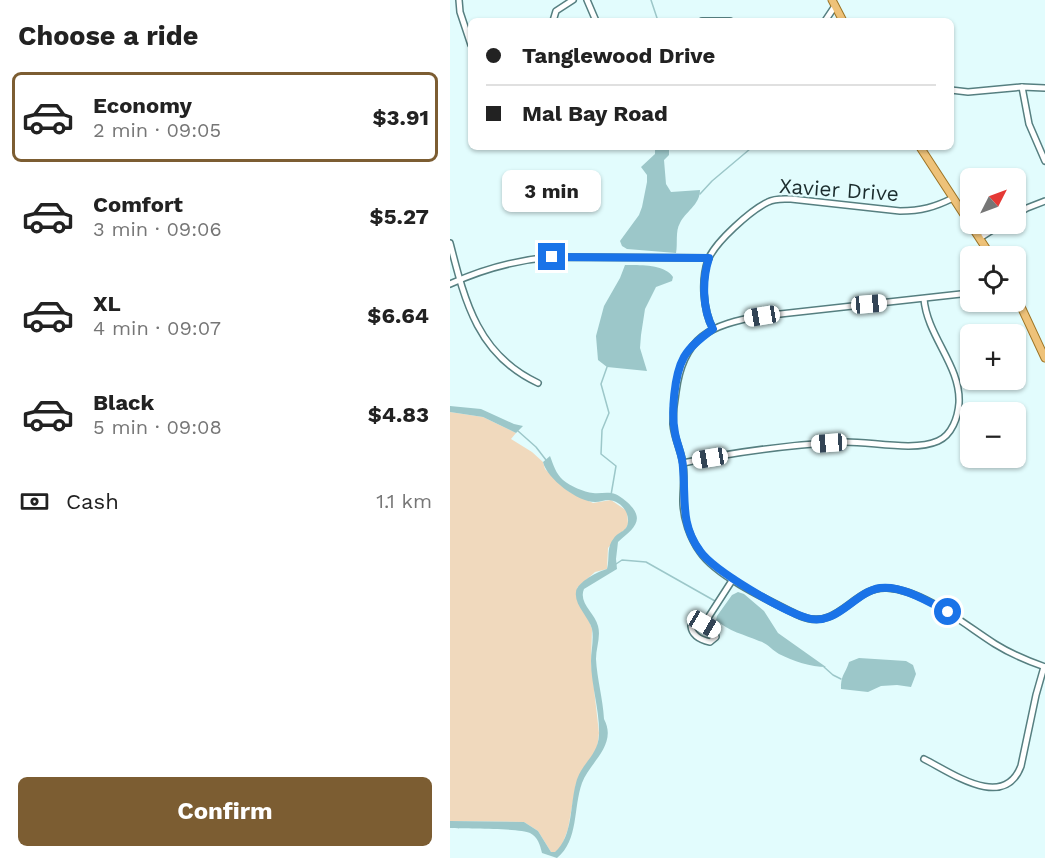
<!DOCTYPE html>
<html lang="en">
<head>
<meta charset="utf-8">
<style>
	:root { --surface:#fff; --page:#f2f2f2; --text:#222; --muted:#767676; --line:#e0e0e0; --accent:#7c5d32 }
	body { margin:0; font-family:"Work Sans",sans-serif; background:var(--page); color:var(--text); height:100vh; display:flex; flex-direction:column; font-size:22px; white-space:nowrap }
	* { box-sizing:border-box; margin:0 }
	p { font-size:20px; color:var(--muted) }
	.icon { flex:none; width:33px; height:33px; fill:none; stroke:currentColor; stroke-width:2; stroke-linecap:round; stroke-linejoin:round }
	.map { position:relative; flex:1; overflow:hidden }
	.drawer { display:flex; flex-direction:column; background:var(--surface); width:450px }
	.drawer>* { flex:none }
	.top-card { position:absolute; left:18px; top:18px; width:486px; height:132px; border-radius:9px; box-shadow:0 2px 4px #0004; display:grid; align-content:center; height:132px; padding:0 18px; background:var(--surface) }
	.needle { width:39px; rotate:48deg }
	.controls { position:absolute; left:510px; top:168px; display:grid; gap:12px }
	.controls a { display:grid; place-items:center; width:66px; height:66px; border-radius:9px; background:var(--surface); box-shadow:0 2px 4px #0004; font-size:30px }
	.end { position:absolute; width:27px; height:27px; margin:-14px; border:8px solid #1a73e8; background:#fff; box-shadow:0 0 0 3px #fff }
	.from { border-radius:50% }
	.bubble { position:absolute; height:42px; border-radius:9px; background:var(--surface); box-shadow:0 2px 4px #0004; font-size:20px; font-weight:700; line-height:42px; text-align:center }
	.car { position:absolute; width:18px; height:36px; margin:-18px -9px; border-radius:8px; box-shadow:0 0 4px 2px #0007; background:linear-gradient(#fff 24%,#345 0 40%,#fff 0 76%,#345 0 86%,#fff 0) }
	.top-card b { display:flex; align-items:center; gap:21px; height:57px; font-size:22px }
	.top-card b+b { border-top:2px solid var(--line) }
	.top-card i { width:15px; height:15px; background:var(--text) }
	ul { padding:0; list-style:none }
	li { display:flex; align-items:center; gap:18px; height:90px; margin:0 12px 9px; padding:0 6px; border:3px solid transparent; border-radius:9px }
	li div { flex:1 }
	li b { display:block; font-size:22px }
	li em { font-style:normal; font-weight:700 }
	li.selected { border-color:var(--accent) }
	li>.icon { width:54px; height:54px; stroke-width:1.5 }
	h2 { padding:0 18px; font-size:27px; line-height:72px }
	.pay { display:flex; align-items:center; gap:15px; height:66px; padding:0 18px; font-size:22px }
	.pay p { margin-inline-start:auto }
	.action { display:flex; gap:12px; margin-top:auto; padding:12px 18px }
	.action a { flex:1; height:69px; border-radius:9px; background:var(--accent); color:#fff; font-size:24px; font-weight:700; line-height:69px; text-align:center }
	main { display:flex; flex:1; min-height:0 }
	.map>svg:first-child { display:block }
</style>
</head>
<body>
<main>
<section class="drawer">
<h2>Choose a ride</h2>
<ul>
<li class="selected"><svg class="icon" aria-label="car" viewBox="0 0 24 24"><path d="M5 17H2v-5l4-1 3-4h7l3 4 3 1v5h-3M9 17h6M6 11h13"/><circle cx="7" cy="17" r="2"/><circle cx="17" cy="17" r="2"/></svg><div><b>Economy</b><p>2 min · 09:05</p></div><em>$3.91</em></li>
<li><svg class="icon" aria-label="car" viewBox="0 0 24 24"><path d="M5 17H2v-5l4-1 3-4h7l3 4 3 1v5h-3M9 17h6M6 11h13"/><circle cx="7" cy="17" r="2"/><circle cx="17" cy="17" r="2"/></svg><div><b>Comfort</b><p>3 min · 09:06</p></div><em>$5.27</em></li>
<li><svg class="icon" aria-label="car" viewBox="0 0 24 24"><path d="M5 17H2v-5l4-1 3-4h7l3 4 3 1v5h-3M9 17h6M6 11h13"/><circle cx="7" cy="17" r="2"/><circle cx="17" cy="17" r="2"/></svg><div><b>XL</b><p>4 min · 09:07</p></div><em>$6.64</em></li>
<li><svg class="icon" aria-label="car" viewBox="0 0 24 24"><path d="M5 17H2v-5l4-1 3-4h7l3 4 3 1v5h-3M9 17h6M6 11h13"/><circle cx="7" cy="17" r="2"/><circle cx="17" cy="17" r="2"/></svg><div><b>Black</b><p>5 min · 09:08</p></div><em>$4.83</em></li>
</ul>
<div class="pay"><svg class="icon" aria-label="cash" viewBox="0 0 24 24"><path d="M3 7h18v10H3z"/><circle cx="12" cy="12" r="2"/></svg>Cash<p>1.1 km</p></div>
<div class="action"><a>Confirm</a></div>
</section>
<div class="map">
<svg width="595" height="858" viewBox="0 0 595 858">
	<rect width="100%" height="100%" fill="#e2fcfd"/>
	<path fill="#f0d9bd" d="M0 412 33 417 66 433 61 439 82 452 93 462 95 469 118 491 143 503 161 500 177 511 178 524 175 530 170 533 158 548 157 569 145 572 127 588 142 629 141 663 149 733 147 749 126 784 118 829 111 848 105 852H101L88 831 74 822 0 821Z"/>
	<g fill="#9cc7c9">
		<path d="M205 147H219V155L214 160 216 184 221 192 250 190C250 205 235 212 230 223 225 231 228 244 226 253L177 249 172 246 170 241 189 215 192 207 197 182V175L191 167 205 154Z"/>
		<path d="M175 265C189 265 215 264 223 277L222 281 206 287 195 309 191 335 190 348 197 371 157 367 148 360 146 336 154 306 170 278Z"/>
		<path d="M0 406 31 409 64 424 73 426 66 433 33 417 0 412Z"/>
		<path d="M100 456C103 464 106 474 113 480 120 486 134 492 143 493 149 494 155 492 161 493 168 494 172 498 177 502 197 520 183 529 168 542L166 559 167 569 134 589C128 603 145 613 148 626 151 637 146 648 146 659 147 679 153 699 154 719 168 745 139 763 132 783 123 808 129 840 107 858L92 853C90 845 88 837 80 833 71 828 15 829 0 828V821L74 822 88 831 101 852H105C123 837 120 804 126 783 131 763 148 756 149 735 150 710 141 686 141 661 141 651 144 640 142 629 139 617 124 605 126 592 127 582 149 571 157 569 160 558 156 547 164 538 169 531 177 532 178 522 179 511 170 501 159 500 154 500 150 502 145 502 128 502 97 479 93 462Z"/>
		<path d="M288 592 294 594 314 611 328 633 376 667C361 667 343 661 329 654 322 650 317 643 309 641 295 635 278 631 266 620L267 616 282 595Z"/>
		<path d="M409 658 456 661 463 665 466 674 461 687 447 685 431 686 418 692 391 689C391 674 395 675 399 662Z"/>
	</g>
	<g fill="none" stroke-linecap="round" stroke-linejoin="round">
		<g stroke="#9cc7c9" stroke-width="1.5">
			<path d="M201 0 208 21"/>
			<path d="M250 194 262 181 300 149"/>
			<path d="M157 367 151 384 159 413 152 430 151 454 166 466 161 495"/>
			<path d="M68 431 86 447 96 460"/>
			<path d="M166 564 172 560 196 562 265 601"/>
			<path d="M374 667 383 675 391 679"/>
		</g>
		<defs>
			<g id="minor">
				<path d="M9 0 10 12 21 45"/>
				<path d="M137 0 146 21"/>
				<path d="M103 21 106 11 123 0"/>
				<path d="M252 21H280"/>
				<path d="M375 21 385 6"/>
				<path d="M572 87 579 124 595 161"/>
				<path d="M501 90 518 92 572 87 595 88"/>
				<path d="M566 215 577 208 595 201"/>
				<path d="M530 238 552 224"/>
				<path d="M0 243C15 302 28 355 88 383"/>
				<path d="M0 284C33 269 65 260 102 257L259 258"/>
				<path d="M520 293 312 316C260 324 233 337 226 392 224 403 223 413 223 424 224 438 231 450 233 464 235 476 233 489 233 501 233 518 240 538 250 552 267 577 322 602 350 616 389 632 403 586 437 588 474 590 515 625 545 644 561 654 578 661 595 667"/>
				<path d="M263 329C253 310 251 280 258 260 265 242 301 210 318 202 325 198 333 199 341 199L450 211C471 211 485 207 503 198"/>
				<path d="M233 463C284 452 339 445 392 442 420 441 463 452 488 441 502 435 508 417 509 403 511 366 477 336 474 299"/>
				<path d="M254 624 265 632 266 637 260 642C251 640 242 636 241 626L244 621 254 624 283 579"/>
				<path d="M474 759C502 773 554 811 571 766L586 695 594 667"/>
			</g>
			<g id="major">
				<path d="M382 0 393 21"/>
				<path d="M470 147 541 256"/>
				<path d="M566 296 595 358"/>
			</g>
		</defs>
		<use href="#minor" stroke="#567f80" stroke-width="8"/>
		<use href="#major" stroke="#9d7425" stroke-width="9"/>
		<use href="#minor" stroke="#fff" stroke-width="5"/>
		<use href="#major" stroke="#eec279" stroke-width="7"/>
	</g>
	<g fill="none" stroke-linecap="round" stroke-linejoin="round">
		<path stroke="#1a73e8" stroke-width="8" d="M102 257 259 258C252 280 252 308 263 329 252 337 240 346 234 357 224 375 221 414 225 433 227 445 233 456 233 468 236 499 230 524 250 551 264 571 333 611 357 618 387 627 404 592 430 588 452 585 479 602 498 612"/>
	</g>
	<g text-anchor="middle" stroke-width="4.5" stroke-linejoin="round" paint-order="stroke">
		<g font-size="21" fill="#1b2c2d" stroke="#e2fcfd">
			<text transform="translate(389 190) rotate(4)" y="7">Xavier Drive</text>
		</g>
	</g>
</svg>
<div class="controls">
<a><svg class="needle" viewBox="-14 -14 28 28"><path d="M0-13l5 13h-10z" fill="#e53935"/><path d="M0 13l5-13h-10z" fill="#767676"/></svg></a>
<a><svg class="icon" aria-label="locate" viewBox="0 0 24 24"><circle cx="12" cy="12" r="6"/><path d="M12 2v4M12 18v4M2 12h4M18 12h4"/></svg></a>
<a>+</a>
<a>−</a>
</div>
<i class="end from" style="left:498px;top:612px"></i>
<i class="end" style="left:102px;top:257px"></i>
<div class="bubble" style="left:52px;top:170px;width:99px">3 min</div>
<i class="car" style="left:419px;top:304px;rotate:85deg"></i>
<i class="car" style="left:312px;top:316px;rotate:261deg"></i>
<i class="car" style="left:379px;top:443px;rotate:266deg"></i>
<i class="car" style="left:260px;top:458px;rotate:261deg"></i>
<i class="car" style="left:254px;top:624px;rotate:120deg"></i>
<div class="top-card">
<b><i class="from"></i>Tanglewood Drive</b>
<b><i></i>Mal Bay Road</b>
</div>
</div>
</main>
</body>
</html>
